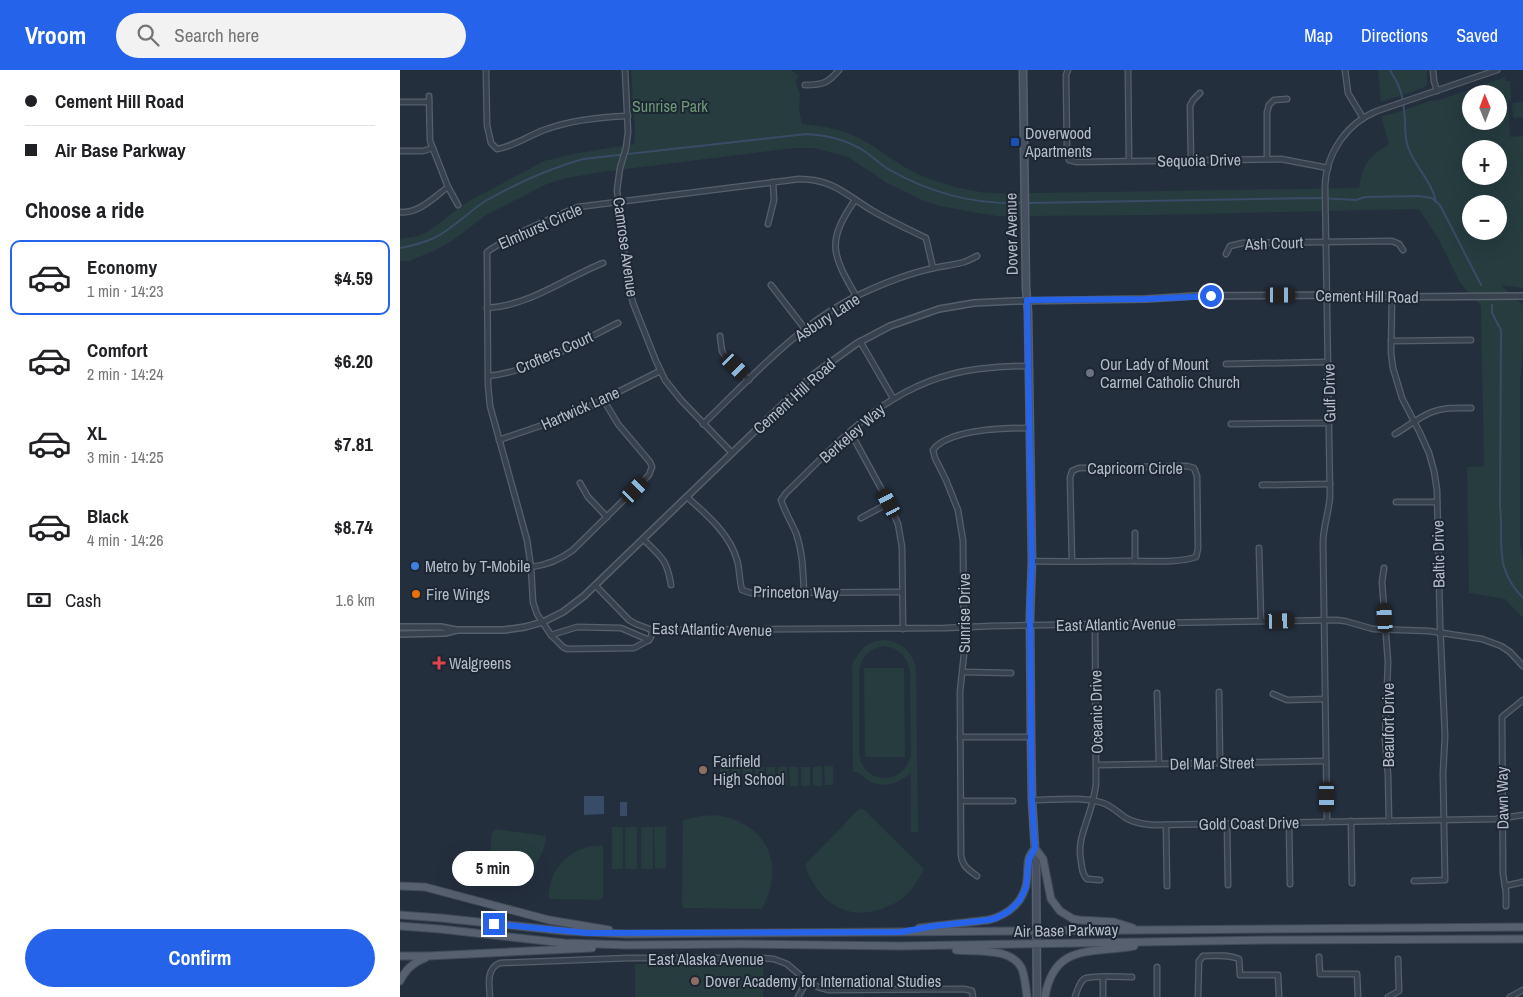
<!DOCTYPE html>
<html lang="en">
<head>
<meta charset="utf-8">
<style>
	:root { --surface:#fff; --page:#f2f2f2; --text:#202124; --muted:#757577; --line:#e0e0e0; --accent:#2563eb }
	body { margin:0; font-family:"Archivo Narrow",sans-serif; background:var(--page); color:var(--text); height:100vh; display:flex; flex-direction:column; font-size:19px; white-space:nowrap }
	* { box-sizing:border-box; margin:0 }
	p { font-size:16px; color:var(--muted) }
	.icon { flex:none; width:28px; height:28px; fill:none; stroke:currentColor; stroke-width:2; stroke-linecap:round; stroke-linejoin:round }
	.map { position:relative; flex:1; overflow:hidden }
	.sheet { display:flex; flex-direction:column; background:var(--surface); width:400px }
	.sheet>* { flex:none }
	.top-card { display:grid; align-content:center; height:110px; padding:0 25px; background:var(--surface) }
	.needle { width:32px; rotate:359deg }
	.buttons { position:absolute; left:1062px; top:15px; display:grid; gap:10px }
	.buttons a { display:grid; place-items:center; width:45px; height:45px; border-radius:50%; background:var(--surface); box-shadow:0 5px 20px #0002; font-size:25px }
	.end { position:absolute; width:22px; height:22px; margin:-11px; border:6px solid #2563eb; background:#fff; box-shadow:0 0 0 2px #fff }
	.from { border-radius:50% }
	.bubble { position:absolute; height:35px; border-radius:18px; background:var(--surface); box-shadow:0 5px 20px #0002; font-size:16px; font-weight:700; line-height:35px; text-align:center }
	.car { position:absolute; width:15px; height:30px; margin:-15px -8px; border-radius:6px; box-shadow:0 0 4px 1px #0007; background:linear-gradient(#222 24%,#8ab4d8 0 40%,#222 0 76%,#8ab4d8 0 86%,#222 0) }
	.top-card b { display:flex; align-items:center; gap:18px; height:48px; font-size:19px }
	.top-card b+b { border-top:1px solid var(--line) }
	.top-card i { width:12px; height:12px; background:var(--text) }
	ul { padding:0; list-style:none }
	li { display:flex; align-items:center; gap:15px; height:75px; margin:0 10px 8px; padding:0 15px; border:2px solid transparent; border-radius:10px }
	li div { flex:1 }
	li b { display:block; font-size:19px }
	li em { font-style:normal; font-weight:700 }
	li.on { border-color:var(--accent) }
	li>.icon { width:45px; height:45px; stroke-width:1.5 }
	h2 { padding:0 25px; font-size:22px; line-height:60px }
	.pay { display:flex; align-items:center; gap:12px; height:55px; padding:0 25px; font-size:19px }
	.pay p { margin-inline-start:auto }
	.primary-button { display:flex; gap:10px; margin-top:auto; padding:10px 25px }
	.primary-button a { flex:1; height:58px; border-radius:30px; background:var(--accent); color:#fff; font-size:20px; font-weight:700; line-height:58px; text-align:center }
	header { display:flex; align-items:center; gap:30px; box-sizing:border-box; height:70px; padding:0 25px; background:var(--accent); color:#fff }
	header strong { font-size:24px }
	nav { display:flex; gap:28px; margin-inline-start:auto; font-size:18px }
	.search { width:350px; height:45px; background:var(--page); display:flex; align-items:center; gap:12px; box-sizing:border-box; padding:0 18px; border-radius:28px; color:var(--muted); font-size:19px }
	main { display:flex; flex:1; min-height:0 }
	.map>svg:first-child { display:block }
</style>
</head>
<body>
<header>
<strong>Vroom</strong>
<div class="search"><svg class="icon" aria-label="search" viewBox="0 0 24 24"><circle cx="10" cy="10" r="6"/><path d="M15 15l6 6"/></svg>Search here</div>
<nav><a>Map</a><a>Directions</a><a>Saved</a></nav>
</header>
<main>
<section class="sheet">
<div class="top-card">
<b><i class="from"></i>Cement Hill Road</b>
<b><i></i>Air Base Parkway</b>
</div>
<h2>Choose a ride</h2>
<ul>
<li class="on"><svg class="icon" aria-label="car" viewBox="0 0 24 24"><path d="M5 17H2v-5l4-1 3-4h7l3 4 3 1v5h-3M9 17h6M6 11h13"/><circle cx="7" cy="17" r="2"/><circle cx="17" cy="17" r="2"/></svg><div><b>Economy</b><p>1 min · 14:23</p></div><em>$4.59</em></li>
<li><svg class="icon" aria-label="car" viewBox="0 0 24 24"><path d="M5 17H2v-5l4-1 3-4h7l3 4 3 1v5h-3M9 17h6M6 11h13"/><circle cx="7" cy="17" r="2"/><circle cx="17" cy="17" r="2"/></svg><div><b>Comfort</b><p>2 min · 14:24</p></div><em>$6.20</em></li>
<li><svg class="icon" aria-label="car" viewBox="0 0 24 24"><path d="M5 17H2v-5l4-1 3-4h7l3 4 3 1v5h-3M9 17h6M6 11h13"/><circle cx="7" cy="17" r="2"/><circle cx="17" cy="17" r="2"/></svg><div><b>XL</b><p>3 min · 14:25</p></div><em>$7.81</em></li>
<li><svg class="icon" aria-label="car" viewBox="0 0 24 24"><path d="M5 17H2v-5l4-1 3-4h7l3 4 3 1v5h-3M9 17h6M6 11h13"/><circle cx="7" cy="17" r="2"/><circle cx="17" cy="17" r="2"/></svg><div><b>Black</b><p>4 min · 14:26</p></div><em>$8.74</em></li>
</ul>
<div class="pay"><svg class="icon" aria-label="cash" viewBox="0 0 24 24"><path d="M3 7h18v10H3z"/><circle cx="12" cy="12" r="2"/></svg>Cash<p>1.6 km</p></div>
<div class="primary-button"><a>Confirm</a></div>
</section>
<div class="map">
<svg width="1123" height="927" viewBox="0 0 1123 927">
	<rect width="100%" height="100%" fill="#242f3e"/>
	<g fill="#263c3f" fill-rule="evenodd">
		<path d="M231 0H391L399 6 396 10 397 17 400 24 399 40 402 54C425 56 447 60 468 73 485 83 501 97 520 105 542 114 566 121 590 123 606 124 621 123 637 123L959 118C963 95 968 86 989 74L981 46 993 44 1030 31 1039 30 1105 7 1106 11H1110L1111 30 1108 31 1110 67 1123 66V218L1101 215 1123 235V276L1120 313V474L1123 492V548L1105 529 1069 523 1067 397 1084 396 1081 236 1060 213 1039 170 1019 139 751 145 597 146 572 142 540 136 524 131 487 113 448 87 414 78H393L202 102 167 108 149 113 86 145 56 168 36 180 9 191H0V169L18 166 29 161 64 134 144 91 173 84 234 74 235 60ZM1071 24H1099V51H1071ZM1071 79H1099V106H1071ZM1071 134H1099V161H1071Z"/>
		<path d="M978 0H1027V15L1023 18 981 32Z"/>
		<path d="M1123 32V47L1113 48 1112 33Z"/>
		<path d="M484 570C500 571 512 581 516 597L518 762H511V703C498 714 481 720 466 709 461 705 460 702 453 702L452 594C462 580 463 572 484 570ZM484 576C499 578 508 587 510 602L511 682C508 716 462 717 459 683V602C460 588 469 578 484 576Z"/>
		<path d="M464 598H504L505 687H465Z"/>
		<path d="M422 696V716H413V697Z"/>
		<path d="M424 696H433V715H425Z"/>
		<rect x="320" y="697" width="9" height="19"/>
		<path d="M331 697H340V716H332Z"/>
		<rect x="343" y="697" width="9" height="19"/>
		<rect x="355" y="697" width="9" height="19"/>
		<path d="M366 697H375V716H367Z"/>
		<rect x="378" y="697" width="9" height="19"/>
		<path d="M389 697H398V716H390Z"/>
		<rect x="401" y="697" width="9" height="19"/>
		<path d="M459 739H463L524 799C519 809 513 819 504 827 498 832 491 835 484 838 446 853 417 831 405 795Z"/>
		<path d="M316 745C367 753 386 794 362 839L284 838 282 835 283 750 301 746Z"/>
		<path d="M266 756V798L255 799 254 757Z"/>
		<rect x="212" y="757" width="11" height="42"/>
		<rect x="225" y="757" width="12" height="42"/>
		<rect x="241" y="757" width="12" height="42"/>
		<path d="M96 759 146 766C143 798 117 817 86 813L92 763Z"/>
		<path d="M191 776H203V826L200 830 149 829C148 802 165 782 191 776Z"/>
		<path d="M363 893V927H235V894Z"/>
	</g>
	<g fill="#394c67">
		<path d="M184 726H204V744L184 745Z"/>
		<rect x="220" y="732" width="7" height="14"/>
	</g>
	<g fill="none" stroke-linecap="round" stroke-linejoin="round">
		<g stroke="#394c67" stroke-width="2">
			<path d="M990 0C993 6 997 11 999 17 1002 23 1003 33 1004 40 1006 51 1004 62 1007 74 1013 96 1032 110 1036 132L1040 135 1081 215"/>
			<path d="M628 133 918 128 956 130 965 127 1018 126 1032 128 1036 132"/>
			<path d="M0 178C11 176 23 173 34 168 53 159 69 141 87 130 119 112 148 99 183 89L406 64C427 65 446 69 464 81 472 86 480 94 488 99 530 123 575 135 623 133"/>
			<path d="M1092 235V243L1101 260 1100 436C1104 474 1093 497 1123 528"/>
		</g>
		<defs>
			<g id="minor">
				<path d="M86 0 87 55 91 73 97 79C113 77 131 64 147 59 172 50 201 47 228 46"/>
				<path d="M225 0 228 62 226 78 220 98 217 120 227 208 233 233 256 291 265 310 281 330 332 383"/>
				<path d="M668 0 666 5 667 80 669 90 677 92 881 89 928 98"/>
				<path d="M728 0 729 91"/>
				<path d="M945 0 948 23 963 48"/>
				<path d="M1033 0 1034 11 1037 21"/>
				<path d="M405 15C423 15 428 13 439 0"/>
				<path d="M29 26 30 71 48 117 58 135"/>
				<path d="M0 32H29"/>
				<path d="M0 81H23L33 78"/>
				<path d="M867 89V42L869 35 874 30 887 29"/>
				<path d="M791 90 790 36 793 30 800 23"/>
				<path d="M455 130C426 172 432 184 456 226"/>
				<path d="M0 142C19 144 34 127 48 117"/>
				<path d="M368 154 374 130 373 112"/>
				<path d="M826 184 830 176 843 173 992 171 999 174 1003 180"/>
				<path d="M371 215 405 259"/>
				<path d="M992 225 991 283 993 298 1002 328 1020 363 1029 383 1034 401 1037 420 1040 554 1045 666 1043 703 1045 810 1014 811"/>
				<path d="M87 238C129 236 165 208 203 193"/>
				<path d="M320 266 322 281 325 286 349 310"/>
				<path d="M460 271 493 328"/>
				<path d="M991 271 1071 270"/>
				<path d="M826 294 928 292"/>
				<path d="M88 306C128 303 181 271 218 253"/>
				<path d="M303 354C353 306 401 251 465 222 487 212 510 203 534 198 543 196 554 195 564 192 568 191 573 188 577 186"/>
				<path d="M831 354 929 353"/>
				<path d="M448 363 453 367 489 433 498 454 502 477 503 559"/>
				<path d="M995 364C1007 357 1019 347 1032 342 1045 337 1058 338 1071 338"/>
				<path d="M99 370 172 345 260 301"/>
				<path d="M180 413 188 427 207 447"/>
				<path d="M862 415 930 414"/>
				<path d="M287 427C306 444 330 464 337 490 340 500 339 510 342 520L351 523 502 522"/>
				<path d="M996 432H1037"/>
				<path d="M461 448 489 433"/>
				<path d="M735 463V491"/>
				<path d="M243 469C261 487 267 489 271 515"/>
				<path d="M859 478 861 551"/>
				<path d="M632 491C666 492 701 491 735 491 755 491 777 493 796 487L798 479 797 406 794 398 787 396 679 398 672 401 670 408 672 491"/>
				<path d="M131 497C148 495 160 490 173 480L242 412 249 405 252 397 250 392 218 354 203 329"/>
				<path d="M984 498 982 512 988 592 985 669 988 705 989 751"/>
				<path d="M195 515 229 550 236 554 252 560 545 558 592 556 936 550 945 551 973 559 1029 561 1082 569 1101 576 1110 582 1123 596"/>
				<path d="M404 523C403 502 403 483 396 463 391 452 385 442 381 430L386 423C445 366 492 310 578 299 595 297 612 296 628 296"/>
				<path d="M695 554 696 714C695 722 693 730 691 737 686 756 677 771 681 791 682 798 682 804 687 809L700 810"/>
				<path d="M252 560 251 567 249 570 234 578 167 579 163 577 151 565 137 544 133 532 131 497 127 470 90 336 88 315 87 182C99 173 113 167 126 160 143 152 160 144 178 137L399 109C433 109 446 125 473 141 490 151 508 159 526 168L533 198"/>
				<path d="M151 565 177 557 221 558 249 570"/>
				<path d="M563 602 611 603"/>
				<path d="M819 622 820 692"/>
				<path d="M757 623 759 693"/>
				<path d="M873 624 887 630 925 629"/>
				<path d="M560 667H631"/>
				<path d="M697 695 926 691"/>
				<path d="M632 730C654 730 681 726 703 733 712 736 718 743 726 748 734 753 743 754 753 755L1096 749 1123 745"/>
				<path d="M561 731H613"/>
				<path d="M951 751 952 813"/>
				<path d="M927 752 923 473C923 457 929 442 930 426L925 116C926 83 947 53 977 41L1097 0"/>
				<path d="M889 753 890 814"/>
				<path d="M827 754 828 815"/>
				<path d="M766 755 767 816"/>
				<path d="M577 806C569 800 562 796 561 785L560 622 564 584 563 471 558 440 546 410 535 388 533 380C549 359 605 358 629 358"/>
				<path d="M1105 816 1123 812"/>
				<path d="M1106 836V822L1103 804 1102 647 1123 630"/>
				<path d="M919 887 920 904H957L958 927"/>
				<path d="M757 897V927"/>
				<path d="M703 908V927"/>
				<path d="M90 927C89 915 86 898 100 893L229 888H362L374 889 387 894 407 911 418 917 429 920 564 919 572 921 573 927"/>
				<path d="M398 927 407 911"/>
				<path d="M675 927C677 921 679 913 684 909 691 905 722 907 732 907"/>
				<path d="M798 927 799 891 803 886C815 886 828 884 839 889L840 905H878L879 927"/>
				<path d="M988 927 999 921 998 889"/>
				<path d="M1110 927 1123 920"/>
			</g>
			<g id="tertiary">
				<path d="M0 557H41L56 560"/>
				<path d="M0 564 45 563 57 560H104L125 557 143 552 163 542 184 526 413 305 456 274 490 256 539 239 574 233 615 231 746 229 794 226 937 225 1001 227 1123 226"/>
			</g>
			<path id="secondary" d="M623 0 626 218 628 242 632 491 630 546 631 667 632 730 636 795 637 927"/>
			<g id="primary">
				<path d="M0 816 25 817 149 850 209 860"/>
				<path d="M0 845 41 848 164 861 227 864 1123 857"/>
				<path d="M0 856 40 859 164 873 227 875 343 874 501 876 867 870 1123 869"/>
				<path d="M519 858 588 850C609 845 625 831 627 809 628 802 627 795 629 788 630 785 633 781 635 778L643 789 651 829 660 841 673 849 679 850 714 852 733 858"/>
				<path d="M556 880C576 882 612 877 622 899 625 908 626 918 627 927"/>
				<path d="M0 886H28L192 878"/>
				<path d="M0 911C6 899 13 893 25 888"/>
				<path d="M645 927C654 872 693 884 734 876"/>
			</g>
		</defs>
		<use href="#minor" stroke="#565f6c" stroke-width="7"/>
		<use href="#tertiary" stroke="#565f6c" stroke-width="8"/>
		<use href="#secondary" stroke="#565f6c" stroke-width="9"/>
		<use href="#primary" stroke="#414a57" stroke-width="9"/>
		<use href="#minor" stroke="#38414e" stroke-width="4.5"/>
		<use href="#tertiary" stroke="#38414e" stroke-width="5"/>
		<use href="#secondary" stroke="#465061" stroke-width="6"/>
		<use href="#primary" stroke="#56606e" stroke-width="7"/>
	</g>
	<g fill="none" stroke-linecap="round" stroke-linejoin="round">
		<path stroke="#2563eb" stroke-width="6" d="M94 854 188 863 501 862 534 856 588 850 596 848 609 841 620 830 626 817 629 789 635 778 632 730 631 666 630 535 632 492 627 230 746 229 811 226"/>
	</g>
	<rect fill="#1a4fb4" stroke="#1d2633" stroke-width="2" x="610" y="67" width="10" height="10" rx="2.5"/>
	<circle fill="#6b7280" stroke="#1d2633" stroke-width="2" cx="690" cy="303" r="5"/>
	<circle fill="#3f7fe0" stroke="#1d2633" stroke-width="2" cx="15" cy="496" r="5"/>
	<circle fill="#e8710a" stroke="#1d2633" stroke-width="2" cx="16" cy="524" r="5"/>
	<path fill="#e0444e" stroke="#1d2633" stroke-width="2" d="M36.5 585.5h5v5h5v5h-5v5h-5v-5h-5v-5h5z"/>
	<g fill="#8d6e63" stroke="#1d2633" stroke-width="2">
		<circle cx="303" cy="700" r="5"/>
		<circle cx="295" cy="911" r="5"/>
	</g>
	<g text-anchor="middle" stroke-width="4" stroke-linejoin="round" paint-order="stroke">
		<g font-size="16" fill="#6b9a76" stroke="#1d2633">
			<text x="270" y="42">Sunrise Park</text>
		</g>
		<g font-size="16" fill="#b4bcc9" stroke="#1d2633" text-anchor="start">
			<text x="625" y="69">Doverwood<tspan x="625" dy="18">Apartments</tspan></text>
			<text x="700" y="300">Our Lady of Mount<tspan x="700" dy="18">Carmel Catholic Church</tspan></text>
			<text x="25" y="502">Metro by T-Mobile</text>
			<text x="26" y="530">Fire Wings</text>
			<text x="49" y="599">Walgreens</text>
			<text x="313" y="697">Fairfield<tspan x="313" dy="18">High School</tspan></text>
			<text x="305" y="917">Dover Academy for International Studies</text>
		</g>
		<g font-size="16" fill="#b4bcc9" stroke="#1d2633">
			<text transform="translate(799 90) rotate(-1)" y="6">Sequoia Drive</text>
			<text transform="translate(140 156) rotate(-24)" y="6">Elmhurst Circle</text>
			<text transform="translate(611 164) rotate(-91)" y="6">Dover Avenue</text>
			<text transform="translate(874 173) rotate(-2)" y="6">Ash Court</text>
			<text transform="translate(226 177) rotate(82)" y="6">Camrose Avenue</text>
			<text transform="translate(967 226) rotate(1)" y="6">Cement Hill Road</text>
			<text transform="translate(427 247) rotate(-33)" y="6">Asbury Lane</text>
			<text transform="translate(154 282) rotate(-24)" y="6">Crofters Court</text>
			<text transform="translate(929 323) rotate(-91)" y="6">Gulf Drive</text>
			<text transform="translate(394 326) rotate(-42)" y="6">Cement Hill Road</text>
			<text transform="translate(180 338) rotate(-24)" y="6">Hartwick Lane</text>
			<text transform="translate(452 363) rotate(-41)" y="6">Berkeley Way</text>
			<text x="735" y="404">Capricorn Circle</text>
			<text transform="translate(1038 484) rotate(-91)" y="6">Baltic Drive</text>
			<text transform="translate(396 522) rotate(1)" y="6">Princeton Way</text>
			<text transform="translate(564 543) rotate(-90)" y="6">Sunrise Drive</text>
			<text transform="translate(716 554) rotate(-1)" y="6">East Atlantic Avenue</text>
			<text transform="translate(312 559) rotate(1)" y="6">East Atlantic Avenue</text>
			<text transform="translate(696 642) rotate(-91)" y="6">Oceanic Drive</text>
			<text transform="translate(988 655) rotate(-90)" y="6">Beaufort Drive</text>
			<text transform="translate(812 693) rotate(-1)" y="6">Del Mar Street</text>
			<text transform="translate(1102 728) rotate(-91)" y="6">Dawn Way</text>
			<text transform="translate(849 753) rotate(-1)" y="6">Gold Coast Drive</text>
			<text transform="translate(666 860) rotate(-1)" y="6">Air Base Parkway</text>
			<text x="306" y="895">East Alaska Avenue</text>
		</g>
	</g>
</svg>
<div class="buttons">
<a><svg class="needle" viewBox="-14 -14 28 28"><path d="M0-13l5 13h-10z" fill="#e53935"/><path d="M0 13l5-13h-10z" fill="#757577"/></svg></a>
<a>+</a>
<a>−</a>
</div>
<i class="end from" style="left:811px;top:226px"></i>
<i class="end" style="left:94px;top:854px"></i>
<div class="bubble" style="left:52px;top:781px;width:82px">5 min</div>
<i class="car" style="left:881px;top:225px;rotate:90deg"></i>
<i class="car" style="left:335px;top:296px;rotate:135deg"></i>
<i class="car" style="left:235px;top:420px;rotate:44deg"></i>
<i class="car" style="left:489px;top:433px;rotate:332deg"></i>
<i class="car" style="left:985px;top:548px;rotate:356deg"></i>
<i class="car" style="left:880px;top:551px;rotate:88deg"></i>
<i class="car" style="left:927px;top:727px;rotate:180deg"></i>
</div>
</main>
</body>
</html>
